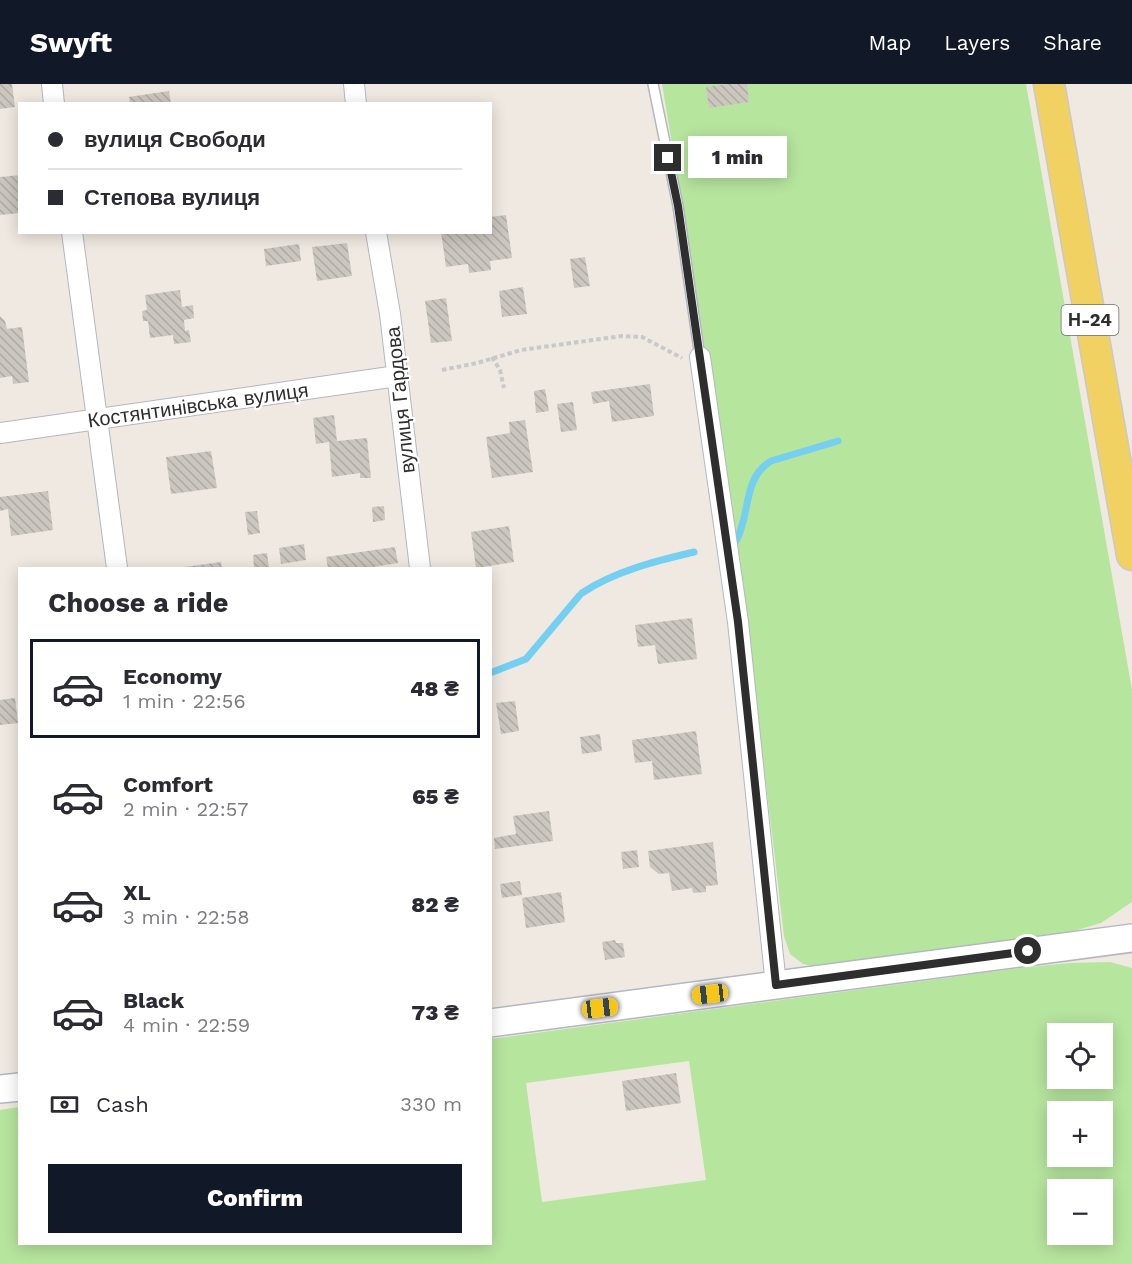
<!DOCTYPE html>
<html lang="en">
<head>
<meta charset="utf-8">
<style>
	:root { --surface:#fff; --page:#f7f7f7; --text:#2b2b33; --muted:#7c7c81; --line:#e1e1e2; --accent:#111827 }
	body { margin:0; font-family:"Work Sans",sans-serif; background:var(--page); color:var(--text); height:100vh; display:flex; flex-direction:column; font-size:22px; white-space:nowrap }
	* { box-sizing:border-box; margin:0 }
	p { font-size:20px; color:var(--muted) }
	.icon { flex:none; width:33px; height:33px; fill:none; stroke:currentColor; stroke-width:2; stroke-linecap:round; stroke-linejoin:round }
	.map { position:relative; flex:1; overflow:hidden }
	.panel { position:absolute; left:18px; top:483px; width:474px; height:678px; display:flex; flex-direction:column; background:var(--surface); border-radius:0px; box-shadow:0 3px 15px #0003 }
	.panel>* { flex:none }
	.guide { position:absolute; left:18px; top:18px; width:474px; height:132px; border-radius:0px; box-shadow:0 3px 15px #0003; display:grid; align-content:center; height:132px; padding:0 30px; background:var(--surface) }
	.controls { position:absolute; left:1047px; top:939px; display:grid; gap:12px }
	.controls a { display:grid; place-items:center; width:66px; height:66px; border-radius:0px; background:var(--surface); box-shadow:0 3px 15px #0003; font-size:30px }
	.end { position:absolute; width:27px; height:27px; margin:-14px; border:8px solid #2e2e2e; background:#fff; box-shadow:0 0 0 3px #fff }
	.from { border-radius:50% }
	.bubble { position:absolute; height:42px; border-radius:0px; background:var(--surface); box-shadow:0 3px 15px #0003; font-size:20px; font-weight:800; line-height:42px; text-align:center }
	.car { position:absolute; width:18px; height:36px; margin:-18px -9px; border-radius:8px; box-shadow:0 0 4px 2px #0007; background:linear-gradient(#f5c518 24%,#345 0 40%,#f5c518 0 76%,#345 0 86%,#f5c518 0) }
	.guide b { display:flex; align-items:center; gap:21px; height:57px; font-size:22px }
	.guide b+b { border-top:2px solid var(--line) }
	.guide i { width:15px; height:15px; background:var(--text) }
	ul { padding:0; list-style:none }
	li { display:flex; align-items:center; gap:18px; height:99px; margin:0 12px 9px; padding:0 18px; border:3px solid transparent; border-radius:0px }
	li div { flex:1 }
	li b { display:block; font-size:22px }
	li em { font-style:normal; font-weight:800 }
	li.on { border-color:var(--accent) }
	li>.icon { width:54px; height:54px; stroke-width:1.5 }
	h2 { padding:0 30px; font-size:27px; line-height:72px }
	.pay { display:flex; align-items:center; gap:15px; height:66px; padding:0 30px; font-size:22px }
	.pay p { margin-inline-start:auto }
	.button { display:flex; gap:12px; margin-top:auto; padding:12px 30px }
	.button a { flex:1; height:69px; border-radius:0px; background:var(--accent); color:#fff; font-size:24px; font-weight:800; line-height:69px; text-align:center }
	header { display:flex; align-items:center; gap:36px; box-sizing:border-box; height:84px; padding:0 30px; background:var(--accent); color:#fff }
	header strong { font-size:28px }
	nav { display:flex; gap:33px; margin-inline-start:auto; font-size:21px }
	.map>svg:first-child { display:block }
</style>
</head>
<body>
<header>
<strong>Swyft</strong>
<nav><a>Map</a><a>Layers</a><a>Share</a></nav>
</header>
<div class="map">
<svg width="1132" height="1180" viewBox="0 0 1132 1180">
	<defs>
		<pattern id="building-back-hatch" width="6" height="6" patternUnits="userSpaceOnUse" patternTransform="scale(1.5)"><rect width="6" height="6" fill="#cbc7bf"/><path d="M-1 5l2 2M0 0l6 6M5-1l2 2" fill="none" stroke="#afaba4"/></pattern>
	</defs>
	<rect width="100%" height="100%" fill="#efe9e1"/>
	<g fill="#b6e59e" fill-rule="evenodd">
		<path d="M662 0H1026L1132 606V818L1101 839 1074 847 884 876 815 883 803 880 790 870 784 852C752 567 710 283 662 0Z"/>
		<path d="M1110 878 1132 884V1180H0V1026L19 1023 20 1160H490L491 955 1019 884 1070 879ZM1058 950H1102V994H1058ZM689 977 706 1096 542 1118 526 999ZM1058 1028H1102V1072H1058ZM1058 1106H1102V1150H1058Z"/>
	</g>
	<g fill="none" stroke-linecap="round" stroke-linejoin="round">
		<g stroke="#75cff0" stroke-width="7">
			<path d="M736 457C751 431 742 394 771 377L838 357"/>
			<path d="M582 509C615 487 656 477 694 468"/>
			<path d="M490 589 526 575 579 512"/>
		</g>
	</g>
	<g fill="url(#building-back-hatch)">
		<path d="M0 0H12L15 23 0 25Z"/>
		<path d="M727 0H747L749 18 709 24 706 3Z"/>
		<path d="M169 7 171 20H130L129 13Z"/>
		<path d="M20 91V129L0 131V93Z"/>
		<path d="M506 131 512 174 490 177 491 186 469 189 468 180 446 183 441 148H490V133Z"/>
		<path d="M347 159 352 192 317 197 312 163Z"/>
		<path d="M299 160 301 177 266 182 264 165Z"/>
		<path d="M585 173 590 202 574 204 570 175Z"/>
		<path d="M523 203 527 230 502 233 499 207Z"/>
		<path d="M180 206 182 223 193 221 194 234 184 236 185 247 189 246 191 258 174 260 173 251 150 254 148 237H143L142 227 147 226 145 211Z"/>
		<path d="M446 214 452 257 431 259 425 217Z"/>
		<path d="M0 232 5 237 7 245 22 243 29 298 13 300 12 292 0 294Z"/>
		<path d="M650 300 654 332 612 338 609 317 593 320 591 308Z"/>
		<path d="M545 305 549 327 536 329 534 307Z"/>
		<path d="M573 318 577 346 561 348 557 320Z"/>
		<path d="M334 331 337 357 367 354 371 394H360V389L332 393 329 358 316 360 313 334Z"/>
		<path d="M525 336 533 388 492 394 486 353 510 349 509 338Z"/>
		<path d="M211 367 217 404 171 410 166 373Z"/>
		<path d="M48 407 53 446 11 452 8 425 0 427V413Z"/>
		<path d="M384 422 385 436 373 438 372 423Z"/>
		<path d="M257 427 260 449 248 451 245 428Z"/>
		<path d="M509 442 514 478 476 484 471 448Z"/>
		<path d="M304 460 306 476 281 480 279 464Z"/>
		<path d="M395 463 398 479 367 484H328L326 473Z"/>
		<path d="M267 469 269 484H254L253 471Z"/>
		<path d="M221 478 222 484H184V483Z"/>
		<path d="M692 534 697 575 658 580 655 561 638 563 635 541Z"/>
		<path d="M15 614 18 639 0 641V616Z"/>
		<path d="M515 617 519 647 501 650 496 619Z"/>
		<path d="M696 647 702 690 654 696 652 677 635 679 632 656Z"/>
		<path d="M600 650 602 667 582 670 580 653Z"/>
		<path d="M549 727 553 757 495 765 494 754 516 750 513 732Z"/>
		<path d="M713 758 718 801 706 802V808L693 809 692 804 672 807 669 789 659 790 650 783 648 767Z"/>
		<path d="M637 766 639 783 623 785 621 768Z"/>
		<path d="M520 797 522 811 502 814 500 800Z"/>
		<path d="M561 808 565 838 526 844 522 814Z"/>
		<path d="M615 856 616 859H623L625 873 605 876 602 858Z"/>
		<path d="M676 989 681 1019 626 1027 622 997Z"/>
	</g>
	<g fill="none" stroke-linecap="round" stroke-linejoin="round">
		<defs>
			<path id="lane" d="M653 0 678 122 700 273"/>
			<g id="street">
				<path d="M52 0 54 20"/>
				<path d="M354 0 356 20"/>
				<path d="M72 148 117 484"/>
				<path d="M376 148 390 230 420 484"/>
				<path d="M700 273 738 538 776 901"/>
				<path d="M0 349 397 292"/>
			</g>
			<g id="secondary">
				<path d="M490 939 1132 854"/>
				<path d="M0 1005 20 1003"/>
			</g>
			<path id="primary" d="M1049 0 1132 471"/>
		</defs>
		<use href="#lane" stroke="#b4b7c1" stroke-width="12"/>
		<use href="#street" stroke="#b4b7c1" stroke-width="22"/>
		<use href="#secondary" stroke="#b4b7c1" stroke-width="30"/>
		<use href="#primary" stroke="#c9c9c9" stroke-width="33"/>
		<g stroke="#c9c9c9" stroke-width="4" stroke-dasharray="4.5 3" stroke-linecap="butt">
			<path d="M492 273 500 286 504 304"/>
			<path d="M442 286 477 279 521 266 622 252 642 253 682 274"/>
		</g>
		<use href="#lane" stroke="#fff" stroke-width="9"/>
		<use href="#street" stroke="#fff" stroke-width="20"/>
		<use href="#secondary" stroke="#fff" stroke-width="27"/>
		<use href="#primary" stroke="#f2d163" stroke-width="30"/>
	</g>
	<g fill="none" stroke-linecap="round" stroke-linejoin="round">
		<path stroke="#2e2e2e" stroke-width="8" d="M668 74 678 122 738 538 776 901 1028 867"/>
	</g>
	<g text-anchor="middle" stroke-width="4.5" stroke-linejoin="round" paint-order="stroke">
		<rect fill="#fff" stroke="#6d6d6d" stroke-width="1.5" x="1061.5" y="221" width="57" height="30" rx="4.5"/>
		<g font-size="18" font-weight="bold" fill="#2e2e2e">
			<text x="1090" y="242">Н-24</text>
		</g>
		<g font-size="20" fill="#2e2e2e" stroke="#fff">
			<text transform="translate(400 316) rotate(-96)" y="7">вулиця Гардова</text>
			<text transform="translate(198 321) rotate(-8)" y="7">Костянтинівська вулиця</text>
		</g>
	</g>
</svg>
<div class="controls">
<a><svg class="icon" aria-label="locate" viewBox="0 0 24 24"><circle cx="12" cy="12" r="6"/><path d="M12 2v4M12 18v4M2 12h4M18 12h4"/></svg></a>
<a>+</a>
<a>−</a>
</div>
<i class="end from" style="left:1028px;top:867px"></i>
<i class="end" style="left:668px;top:74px"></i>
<div class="bubble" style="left:688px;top:52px;width:99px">1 min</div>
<i class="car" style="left:710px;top:910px;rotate:263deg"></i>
<i class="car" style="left:600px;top:924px;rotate:83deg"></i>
<div class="guide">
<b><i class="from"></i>вулиця Свободи</b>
<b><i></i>Степова вулиця</b>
</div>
<section class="panel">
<h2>Choose a ride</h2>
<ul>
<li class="on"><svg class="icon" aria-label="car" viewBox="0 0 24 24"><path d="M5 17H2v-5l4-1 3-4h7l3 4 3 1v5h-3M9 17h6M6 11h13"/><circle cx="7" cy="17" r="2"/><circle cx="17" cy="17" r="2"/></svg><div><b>Economy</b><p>1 min · 22:56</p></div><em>48 ₴</em></li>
<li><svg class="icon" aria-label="car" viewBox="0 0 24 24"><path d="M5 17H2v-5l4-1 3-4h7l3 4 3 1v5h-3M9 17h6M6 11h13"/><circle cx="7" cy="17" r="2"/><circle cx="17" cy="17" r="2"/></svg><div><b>Comfort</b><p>2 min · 22:57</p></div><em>65 ₴</em></li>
<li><svg class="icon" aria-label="car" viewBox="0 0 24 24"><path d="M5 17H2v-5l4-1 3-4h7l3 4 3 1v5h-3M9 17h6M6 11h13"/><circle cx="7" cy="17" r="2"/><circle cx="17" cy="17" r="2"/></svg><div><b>XL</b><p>3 min · 22:58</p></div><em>82 ₴</em></li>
<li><svg class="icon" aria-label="car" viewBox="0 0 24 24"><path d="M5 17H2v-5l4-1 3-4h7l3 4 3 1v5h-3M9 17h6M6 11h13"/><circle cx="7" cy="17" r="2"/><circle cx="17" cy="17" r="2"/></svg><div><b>Black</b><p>4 min · 22:59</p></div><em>73 ₴</em></li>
</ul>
<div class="pay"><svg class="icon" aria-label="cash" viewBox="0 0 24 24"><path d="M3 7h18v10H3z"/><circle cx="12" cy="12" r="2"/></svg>Cash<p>330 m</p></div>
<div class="button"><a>Confirm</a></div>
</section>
</div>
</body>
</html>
